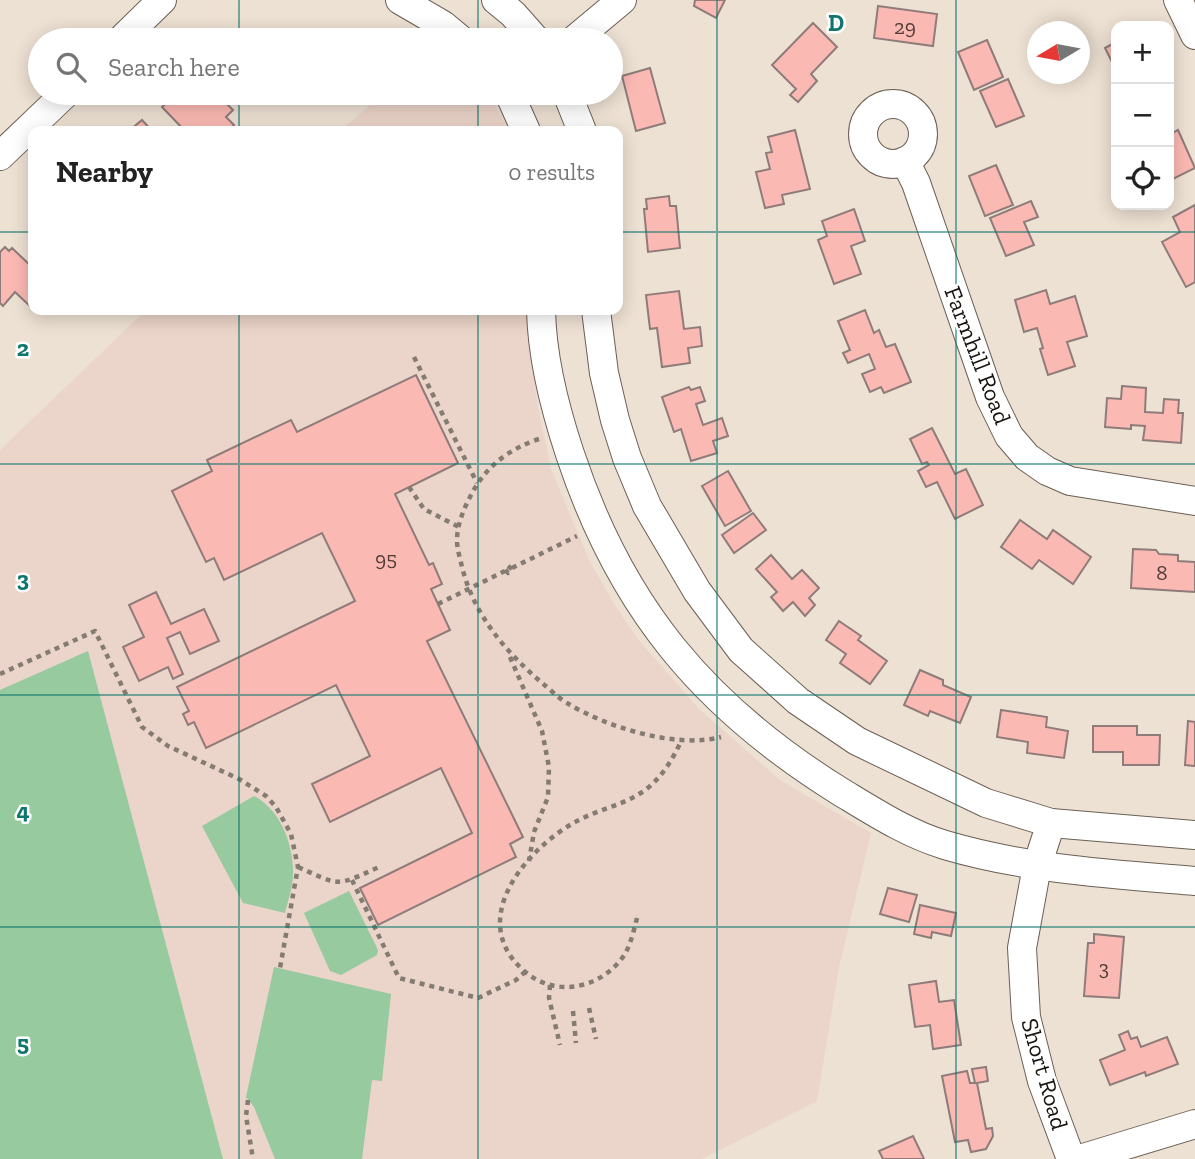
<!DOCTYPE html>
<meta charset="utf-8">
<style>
body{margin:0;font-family:"Zilla Slab",serif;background:#f6f6f6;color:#222}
.controls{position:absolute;right:21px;top:21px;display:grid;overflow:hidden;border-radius:14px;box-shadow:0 4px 18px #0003}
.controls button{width:63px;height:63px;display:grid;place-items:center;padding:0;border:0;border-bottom:2px solid #e0e0e0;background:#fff;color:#222;font:35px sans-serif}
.compass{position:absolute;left:1027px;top:21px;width:63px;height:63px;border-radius:50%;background:#fff;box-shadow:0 4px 18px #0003;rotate:260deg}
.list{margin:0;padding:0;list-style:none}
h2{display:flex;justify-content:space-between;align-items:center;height:91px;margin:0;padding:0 28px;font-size:30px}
h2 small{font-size:23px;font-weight:400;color:#767676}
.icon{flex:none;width:38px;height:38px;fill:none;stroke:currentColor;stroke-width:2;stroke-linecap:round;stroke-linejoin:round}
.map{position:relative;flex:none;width:1195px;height:1159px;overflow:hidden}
.search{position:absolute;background:#fff;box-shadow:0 4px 18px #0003;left:28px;top:28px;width:595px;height:77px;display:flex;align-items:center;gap:18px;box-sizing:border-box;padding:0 24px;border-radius:38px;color:#767676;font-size:26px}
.panel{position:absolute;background:#fff;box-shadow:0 4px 18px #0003;left:28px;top:126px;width:595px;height:189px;border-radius:14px}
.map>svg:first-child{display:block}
.education{fill:#ebd4c9}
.green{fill:#97ca9f}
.building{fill:#fbb9b3;stroke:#8f7c7a;stroke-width:2}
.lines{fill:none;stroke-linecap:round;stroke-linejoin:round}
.minor-casing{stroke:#6b6054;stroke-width:30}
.path{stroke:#847b72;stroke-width:4.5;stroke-dasharray:5 5;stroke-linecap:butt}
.minor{stroke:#fff;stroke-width:28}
.grid{fill:none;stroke:#0f766e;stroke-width:2;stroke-opacity:0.55}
.labels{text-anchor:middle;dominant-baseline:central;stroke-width:5;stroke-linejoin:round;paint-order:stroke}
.number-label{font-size:21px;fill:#513c37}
.street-label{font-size:24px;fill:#18130e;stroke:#fff}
.grid-label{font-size:23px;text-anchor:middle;font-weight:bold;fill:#0f766e;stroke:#fff;stroke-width:5;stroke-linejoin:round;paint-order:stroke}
</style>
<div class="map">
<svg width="1195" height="1159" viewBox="0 0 1195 1159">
<rect width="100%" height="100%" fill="#ede1d3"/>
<g class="education">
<path d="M384,93H489L509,131H340Z"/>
<path d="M146,310H526L538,407L551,469L590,562L614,604L638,639L698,708L781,781L871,833L839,967L817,1101L702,1159H0V450Z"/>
</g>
<g class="green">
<path d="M88,651L223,1159H0V690Z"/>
<path d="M254,796C280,809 294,845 293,874C293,887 288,900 285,913L243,903L202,826Z"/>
<path d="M349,891L378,950L377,955L341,975L330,971L304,913Z"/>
<path d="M274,967L391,994L382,1081L372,1080L362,1159H275L254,1107L246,1097Z"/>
</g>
<g class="building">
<path d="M695,0H725L716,18L694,6Z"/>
<path d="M878,6L937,14L933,46L874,38Z"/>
<path d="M813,23L837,47L811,74L817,81L798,102L790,95L796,89L772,65Z"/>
<path d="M987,40L1003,77L974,90L958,52Z"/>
<path d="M1116,42V70L1105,48Z"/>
<path d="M650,68L665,123L636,131L622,76Z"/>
<path d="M1008,79L1024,116L996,127L980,91Z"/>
<path d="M177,93H228L222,99L233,110L226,117L234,125L228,131H185L162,107Z"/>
<path d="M142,120L152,131H129Z"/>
<path d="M795,130L810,189L782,195L784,204L765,208L756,172L770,169L766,153L772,152L768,137Z"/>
<path d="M1178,130L1195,168L1169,181V135Z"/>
<path d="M996,165L1013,205L985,216L969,176Z"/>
<path d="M669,196L670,206H676L680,248L648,252L644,209H647L646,199Z"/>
<path d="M1031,201L1038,217L1024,222L1034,245L1006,256L990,218Z"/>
<path d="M1195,205V282L1186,287L1162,242L1180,232L1173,217Z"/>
<path d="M854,209L865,241L851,246L861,274L834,284L818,240L827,236L822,221Z"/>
<path d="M5,247L9,251L12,248L33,268L32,308L15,292L3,306L0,303V252Z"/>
<path d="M1046,290L1050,304L1075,296L1087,336L1067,342L1075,366L1048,375L1040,349L1043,348L1037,328L1024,332L1015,300Z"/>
<path d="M679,291L684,329L700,327L702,346L688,348L690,363L662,367L657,328L650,329L646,295Z"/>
<path d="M865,310L874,333L879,330L886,347L895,344L911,382L884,393L881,387L870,392L862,374L875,369L869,354L848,363L843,353L850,350L838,321Z"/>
<path d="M416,375L458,463L395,494L429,565L433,563L442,584L431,589L450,630L427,641L523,837L510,844L516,857L378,925L360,888L472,833L441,768L330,822L312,784L370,756L336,685L206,748L194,722L188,725L183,714L189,711L177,687L355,601L322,533L224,580L214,558L206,562L172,491L212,471L207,460L291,420L297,432Z"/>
<path d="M1122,386L1146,388L1145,412L1163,413L1164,399L1179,400L1178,413H1183L1181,443L1143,440L1145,426L1131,425V429L1105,427L1107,398L1121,399Z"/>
<path d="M689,387L691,390L700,387L705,401L696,404L703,425L722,418L728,436L713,441L717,453L691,461L681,429L674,432L662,397Z"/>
<path d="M932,428L955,474L966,469L983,505L955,519L937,482L926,487L918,471L929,465L927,462L922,464L910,439Z"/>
<path d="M728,471L751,511L725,526L702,486Z"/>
<path d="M753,513L766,530L734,553L722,535Z"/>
<path d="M1020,520L1047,539L1053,530L1091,557L1073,584L1039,560L1032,569L1001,547Z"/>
<path d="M1133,549L1156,550L1159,554L1178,555V561L1195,562V592L1131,588Z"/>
<path d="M771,555L792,579L802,570L819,588L809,598L815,605L805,616L793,602L783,611L771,597L777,592L756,569Z"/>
<path d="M156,592L171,624L204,609L219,641L190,654L180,632L167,638L183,674L173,679L168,667L139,681L123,647L144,637L129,605Z"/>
<path d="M839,621L861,636L858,640L887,661L870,684L840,663L846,654L826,640Z"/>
<path d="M920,670L943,680V685L971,697L960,723L930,711L928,716L904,705Z"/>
<path d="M1001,710L1047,717L1046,727L1068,731L1064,758L1027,753L1028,742L997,737Z"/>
<path d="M1188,721L1195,722V766L1185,765Z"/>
<path d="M1093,726H1137V735H1160L1159,765H1123V752H1093Z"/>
<path d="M888,888L917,895L909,922L880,914Z"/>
<path d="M920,905L956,913L951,936L932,932L931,938L914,934Z"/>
<path d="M1094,934L1124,937L1119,998L1084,996L1088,943H1094Z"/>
<path d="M936,981L939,1002L954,1000L961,1045L933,1049L930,1025L915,1027L909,985Z"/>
<path d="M1128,1031L1131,1039L1137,1037L1141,1047L1167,1037L1178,1064L1146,1076L1145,1072L1110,1085L1100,1060L1125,1050L1119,1035Z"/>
<path d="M986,1067L988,1081L977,1083L986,1129L992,1128L993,1136L986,1149L971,1152L968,1140L955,1142L942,1076L967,1071L970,1083H975L972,1069Z"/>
<path d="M913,1136L924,1159H883L879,1151Z"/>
</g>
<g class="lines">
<g class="minor-casing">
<g id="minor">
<path d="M400,0L443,25L461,40"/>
<path d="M496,0L513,14L536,40"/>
<path d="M1178,0L1195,35"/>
<path d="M121,40L162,0"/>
<path d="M574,40L622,0"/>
<path d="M509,93L526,131"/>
<path d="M567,93L582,131"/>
<circle cx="893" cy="134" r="30"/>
<path d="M0,156L66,93"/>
<path d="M905,161L916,183L990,397L1009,436L1027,457L1047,471L1070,481L1195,501"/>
<path d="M541,310C542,358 555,409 570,454C621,608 704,707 841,792C874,812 908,834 945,845C1026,869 1111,874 1195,881"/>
<path d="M596,310L604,373L615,420L627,458L647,506L697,591L741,650L798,701L857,741L986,803L1051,823L1195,835"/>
<path d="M1051,823L1037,866L1022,948L1026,1017L1042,1081L1071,1159"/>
<path d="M1080,1159L1195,1124"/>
</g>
</g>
<g class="path">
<path d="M414,357L477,483"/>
<path d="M539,439C509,449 486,466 471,495C464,508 457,525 457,540C457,549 460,558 462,567C474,615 505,651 542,683C550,689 558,698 567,703C606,727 676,749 721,737"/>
<path d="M409,487L424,509L459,527"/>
<path d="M508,566L512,569L508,573L505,569Z"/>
<path d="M512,568L577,536"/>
<path d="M438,604L505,571"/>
<path d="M510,657L542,731L549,767L548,797L534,832L529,861"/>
<path d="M0,674L95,631L142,727L168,746L239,779L266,796L276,807L291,834L298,867L280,968"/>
<path d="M298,867C341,886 335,887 379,867"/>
<path d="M352,880L399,978L478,998L516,980L525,972"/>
<path d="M637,918C634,930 631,943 625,954C602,989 555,999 523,970C466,919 527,848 577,821C601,808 627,805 649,787C664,774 674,757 682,739"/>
<path d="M550,985L549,998L560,1045"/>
<path d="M589,1008L596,1039"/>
<path d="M573,1011L576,1043"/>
<path d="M248,1100L246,1116L253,1159"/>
</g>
<use href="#minor" class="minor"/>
</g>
<path class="grid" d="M239,0V40M478,0V40M717,0V1159M956,0V1159M239,93V131M478,93V131M0,232H33M618,232H1195M239,310V1159M478,310V1159M0,464H1195M0,695H1195M0,927H1195"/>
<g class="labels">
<g class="number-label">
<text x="905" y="26">29</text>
<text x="386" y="558">95</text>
<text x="1162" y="572">8</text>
<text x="1104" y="967">3</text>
</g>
<g class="street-label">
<text transform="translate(978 355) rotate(69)">Farmhill Road</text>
<text transform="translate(1045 1074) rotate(74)">Short Road</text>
</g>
</g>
<g class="grid-label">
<text x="836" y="31">D</text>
<text x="23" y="356">2</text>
<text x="23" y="587">3</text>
<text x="23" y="819">4</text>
<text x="23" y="1051">5</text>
</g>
</svg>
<div class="controls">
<button>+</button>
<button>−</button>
<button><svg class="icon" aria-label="locate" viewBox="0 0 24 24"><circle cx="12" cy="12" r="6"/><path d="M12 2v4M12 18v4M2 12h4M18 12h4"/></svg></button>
</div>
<svg class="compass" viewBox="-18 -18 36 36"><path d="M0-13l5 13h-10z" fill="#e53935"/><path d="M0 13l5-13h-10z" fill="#767676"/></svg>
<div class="search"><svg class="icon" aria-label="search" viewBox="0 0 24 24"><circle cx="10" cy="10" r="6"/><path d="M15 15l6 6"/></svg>Search here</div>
<section class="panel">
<h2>Nearby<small>0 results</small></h2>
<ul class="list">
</ul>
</section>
</div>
